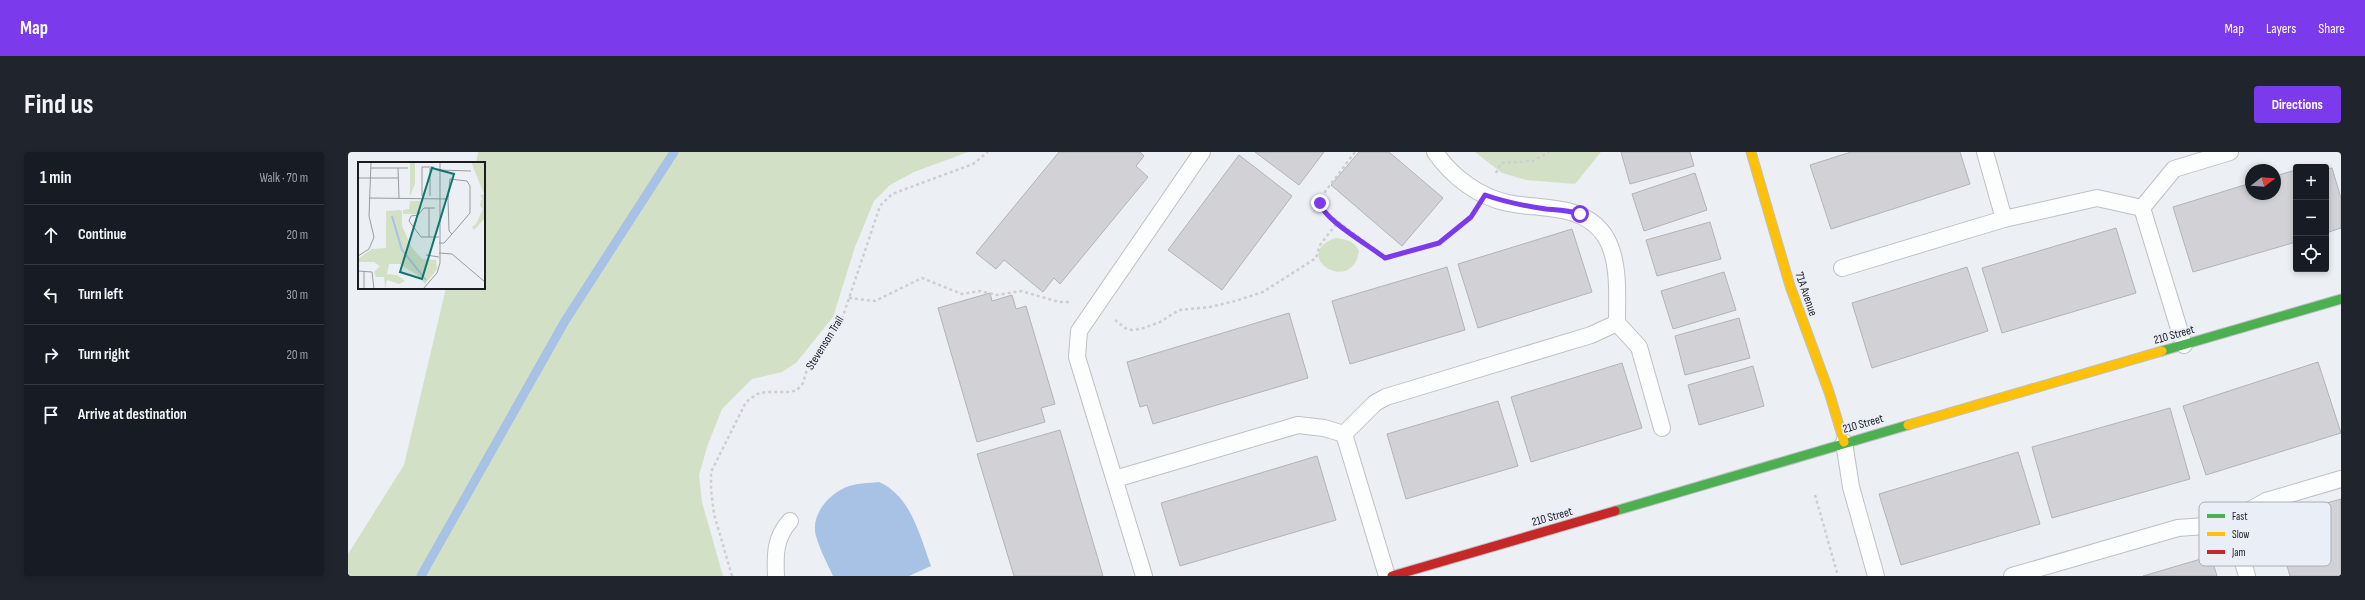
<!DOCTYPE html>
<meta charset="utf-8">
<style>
body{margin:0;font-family:"Sofia Sans Condensed",sans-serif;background:#20242c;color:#f1f3f6}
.controls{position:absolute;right:12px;top:12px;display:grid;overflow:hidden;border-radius:4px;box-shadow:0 2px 6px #0003}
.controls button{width:36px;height:36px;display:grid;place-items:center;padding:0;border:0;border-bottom:1px solid #363941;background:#171b24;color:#f1f3f6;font:20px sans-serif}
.compass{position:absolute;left:1897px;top:12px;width:36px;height:36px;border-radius:50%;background:#171b24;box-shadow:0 2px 6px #0003;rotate:73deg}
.stop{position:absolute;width:12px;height:12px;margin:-9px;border:3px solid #7c3aed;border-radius:50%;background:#fff}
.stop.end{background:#7c3aed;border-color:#fff;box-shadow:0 1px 4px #0008}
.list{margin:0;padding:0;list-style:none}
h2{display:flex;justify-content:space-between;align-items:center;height:52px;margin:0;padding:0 16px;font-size:17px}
h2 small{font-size:13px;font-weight:400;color:#9ea1a6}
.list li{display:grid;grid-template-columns:26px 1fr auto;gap:12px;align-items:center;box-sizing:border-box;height:60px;padding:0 16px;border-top:1px solid #363941}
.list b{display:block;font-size:15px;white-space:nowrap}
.list em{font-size:13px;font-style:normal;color:#9ea1a6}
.icon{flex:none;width:22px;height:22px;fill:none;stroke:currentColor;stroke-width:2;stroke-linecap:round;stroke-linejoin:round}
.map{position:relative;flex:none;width:1993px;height:424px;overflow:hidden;border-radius:4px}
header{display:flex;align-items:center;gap:24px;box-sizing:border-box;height:56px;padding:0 20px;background:#7c3aed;color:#fff}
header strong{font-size:19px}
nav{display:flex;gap:22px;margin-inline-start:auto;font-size:14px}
.intro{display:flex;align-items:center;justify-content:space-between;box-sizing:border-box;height:96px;padding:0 24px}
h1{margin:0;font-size:28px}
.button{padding:10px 18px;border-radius:4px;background:#7c3aed;color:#fff;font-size:14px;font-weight:700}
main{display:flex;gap:24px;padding:0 24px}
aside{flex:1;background:#171b24;border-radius:4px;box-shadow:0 2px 6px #0003}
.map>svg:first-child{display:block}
.green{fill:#d2e1c6}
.water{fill:#a7c2e5}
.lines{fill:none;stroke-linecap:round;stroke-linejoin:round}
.stream{stroke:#a7c2e5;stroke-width:9}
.building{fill:#d2d1d5;stroke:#b3b3b6}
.lane-casing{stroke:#bec0c4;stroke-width:18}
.fast-casing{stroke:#bec0c4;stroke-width:11}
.slow-casing{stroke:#bec0c4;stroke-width:11}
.jam-casing{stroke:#bec0c4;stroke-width:11}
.path{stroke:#cdced0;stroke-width:2.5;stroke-dasharray:3 3;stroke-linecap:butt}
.lane{stroke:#fcfdfd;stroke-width:16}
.fast{stroke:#4caf50;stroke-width:9}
.slow{stroke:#ffc107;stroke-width:9}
.jam{stroke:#c62828;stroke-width:9}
.route{stroke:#7c3aed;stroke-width:5}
.labels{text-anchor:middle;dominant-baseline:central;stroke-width:4;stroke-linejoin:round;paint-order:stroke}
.street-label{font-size:12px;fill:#1a1c1f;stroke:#e9eef7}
.inset-river{fill:none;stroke:#a7c2e5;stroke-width:2}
.inset-road{fill:none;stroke:#989b9f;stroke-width:1}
.view{fill:#0f766e;fill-opacity:0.15;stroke:#0f766e;stroke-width:2}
.inset-edge{fill:none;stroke:#1a1c1f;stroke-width:2}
.key{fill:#e9eef7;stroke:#abafb6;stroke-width:1}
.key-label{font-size:11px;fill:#1a1c1f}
</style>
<header>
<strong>Map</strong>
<nav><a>Map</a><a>Layers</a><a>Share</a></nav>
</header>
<div class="intro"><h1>Find us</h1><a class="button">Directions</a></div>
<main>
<aside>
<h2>1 min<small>Walk · 70 m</small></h2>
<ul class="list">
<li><svg class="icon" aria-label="ahead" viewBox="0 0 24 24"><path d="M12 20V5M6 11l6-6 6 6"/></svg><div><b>Continue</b></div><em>20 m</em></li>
<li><svg class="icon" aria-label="left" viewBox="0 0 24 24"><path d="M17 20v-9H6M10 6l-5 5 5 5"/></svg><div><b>Turn left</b></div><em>30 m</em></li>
<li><svg class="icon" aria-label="right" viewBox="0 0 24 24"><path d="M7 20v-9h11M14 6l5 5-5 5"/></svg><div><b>Turn right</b></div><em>20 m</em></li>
<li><svg class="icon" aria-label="arrive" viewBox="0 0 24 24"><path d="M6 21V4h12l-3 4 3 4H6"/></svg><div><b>Arrive at destination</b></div></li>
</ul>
</aside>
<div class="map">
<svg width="1993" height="424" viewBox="0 0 1993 424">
<rect width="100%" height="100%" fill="#eceff4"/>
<g class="green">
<path d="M130,0H620L566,20L542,33L526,49L507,95L485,165L448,211L434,220L404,227L374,257L360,292L351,323L354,350L375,424H0V402L56,313L98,136H136V11H128Z"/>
<path d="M1127,0H1253L1227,32L1178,28L1154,21Z"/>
<path d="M987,86C998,87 1006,89 1011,99C1004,145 941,103 987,86Z"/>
</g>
<path class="water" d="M531,330C563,344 572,384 583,414L561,424H485C479,411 472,398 468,384C462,363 481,341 501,334C511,331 521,331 531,330Z"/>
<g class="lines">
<path class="stream" d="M73,424L217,169L326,0"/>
</g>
<g class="building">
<path d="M711,0H792L796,4L788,14L800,25L712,132L706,126L695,140L656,108L648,117L628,101Z"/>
<path d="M907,0H976L951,33Z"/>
<path d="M1011,0H1041L1095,46L1054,94L983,33Z"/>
<path d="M1273,0H1342L1346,14L1282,32Z"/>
<path d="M1503,0H1612L1622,32L1483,77L1462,13Z"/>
<path d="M891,3L944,44L874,138L820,98Z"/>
<path d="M1984,16L1993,46V76L1978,81V17Z"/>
<path d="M1948,18V90L1845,120L1825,55L1903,31V42H1927V24Z"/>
<path d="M1347,21L1359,58L1296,79L1284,42Z"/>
<path d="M1362,70L1373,107L1309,124L1298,88Z"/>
<path d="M1768,76L1788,141L1654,181L1634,116Z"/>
<path d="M1224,77L1244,140L1130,176L1110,112Z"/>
<path d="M1099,115L1117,178L1002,212L984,149Z"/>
<path d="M1619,115L1640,179L1524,216L1504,151Z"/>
<path d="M1376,120L1388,158L1325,177L1313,139Z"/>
<path d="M642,141L644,149L664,143L668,157L678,154L707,252L693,256L697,270L629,290L590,156Z"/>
<path d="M941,161L960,226L805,272L799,253L792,255L779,210Z"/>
<path d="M1391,166L1402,206L1337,223L1327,184Z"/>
<path d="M1970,210L1993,281L1858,323L1835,254Z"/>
<path d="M1274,211L1294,276L1183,310L1163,245Z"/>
<path d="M1405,214L1416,254L1351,273L1340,233Z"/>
<path d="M1150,249L1170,314L1058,347L1039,282Z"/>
<path d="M1822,256L1842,327L1704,366L1684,295Z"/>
<path d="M712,278L755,424H666L629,302Z"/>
<path d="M1670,300L1692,372L1553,413L1531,342Z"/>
<path d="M969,304L988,368L832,414L813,351Z"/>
<path d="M1993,347V424H1942L1925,366Z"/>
<path d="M1863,404L1869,424H1795Z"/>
</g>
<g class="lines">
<g class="lane-casing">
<g id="lane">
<path d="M1087,0C1104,25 1131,45 1160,51C1194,58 1235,51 1257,84C1272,108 1269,143 1269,171L1291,195L1314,276"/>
<path d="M1637,0L1656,67"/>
<path d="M1794,56L1836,193"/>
<path d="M1494,116L1656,67L1749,46L1794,56L1826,17L1882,0"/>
<path d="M996,282L1039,424"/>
<path d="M1496,290L1503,335L1528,424"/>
<path d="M767,327L950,273L976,276L996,282L1027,251L1038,245L1243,183L1269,171"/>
<path d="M1884,372L1900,359L1918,349L1993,327"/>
<path d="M428,424C427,403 427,385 442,369"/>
<path d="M796,424L729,205L731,179L854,0"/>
<path d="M1664,424L1830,376L1884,372L1899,424"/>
</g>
</g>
<g class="fast-casing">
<g id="fast">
<path d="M1814,199L1993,147"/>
<path d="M1267,359L1560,273"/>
</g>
</g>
<g class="slow-casing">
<g id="slow">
<path d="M1403,0L1442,134L1481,240L1496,290"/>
<path d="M1560,273L1814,199"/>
</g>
</g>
<g class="jam-casing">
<path id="jam" d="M1044,424L1267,359"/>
</g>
<g class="path">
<path d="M1007,0L973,45V57L1037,105L1091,91L1124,64"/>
<path d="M1148,21L1153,11L1185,9L1201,0"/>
<path d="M501,146L527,149L574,126L614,142L631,139L649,143L673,139L711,150H722"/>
<path d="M767,168L777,176L784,178L793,177L812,170L831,158L862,155L887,149L915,140L968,106L972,93L989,71"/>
<path d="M1467,343L1490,424"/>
<path d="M384,424L366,362L363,338V320L398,250L409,242L418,240H442L449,238L455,231L460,214L494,167L532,54L544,42L625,12L640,0"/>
</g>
<use href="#lane" class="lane"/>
<use href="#fast" class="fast"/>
<use href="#slow" class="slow"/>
<use href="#jam" class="jam"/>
</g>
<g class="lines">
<path class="route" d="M972,51C976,68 1022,94 1037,106L1091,91L1123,65L1137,43C1157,50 1177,54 1198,57C1210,58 1220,58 1232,62"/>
</g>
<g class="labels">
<g class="street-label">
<text transform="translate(1458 142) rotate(71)">71A Avenue</text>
<text transform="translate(1826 183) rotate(-16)">210 Street</text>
<text transform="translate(477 191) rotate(-58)">Stevenson Trail</text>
<text transform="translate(1515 272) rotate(-16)">210 Street</text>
<text transform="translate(1204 365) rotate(-16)">210 Street</text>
</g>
</g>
<g transform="translate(10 10)">
<rect width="127" height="127" fill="#eceff4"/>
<path d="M52,0H57V22L52,34ZM113,0H127V56L116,68L114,65L118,62L125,47L122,44L123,38H125L122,33L126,32ZM52,39H62L63,46L60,52H45V48L51,47ZM42,48L44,49V64L53,84L64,97L78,98L79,107L67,122L59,113L42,102H31L29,112L39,113L47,119L41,122L29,118L27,127L26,115H18L16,110L22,104L16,100H1V96L14,87L28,86V49Z" fill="#d2e1c6"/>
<path class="inset-river" d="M34,54L44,88L68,118"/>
<path class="inset-road" d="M13,6H50M40,6L41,36M82,8L113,9M0,16H40M64,34V5H76M72,34V6M11,36L90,37L91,69L94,72L86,81H81M90,37L92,17L109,19L112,24V51L94,72M71,46V75M77,46H66L60,53L53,54L51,59L63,75H81M81,91L94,92L127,120M68,93L81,95M0,94L11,87L16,75L11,54L13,0M0,109L14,110L16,127M6,127V109M65,127L79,111L82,101V0"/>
<path class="view" d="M74,6L96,12L64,117L42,110Z"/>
<rect width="127" height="127" class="inset-edge"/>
</g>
<rect x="1851" y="350" width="132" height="64" rx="6" class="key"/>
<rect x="1859" y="362" width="18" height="4" fill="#4caf50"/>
<rect x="1859" y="380" width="18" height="4" fill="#ffc107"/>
<rect x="1859" y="398" width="18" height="4" fill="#c62828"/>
<g class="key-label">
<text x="1884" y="368">Fast</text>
<text x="1884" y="386">Slow</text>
<text x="1884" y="404">Jam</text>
</g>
</svg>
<div class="controls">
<button>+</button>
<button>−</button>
<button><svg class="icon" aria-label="locate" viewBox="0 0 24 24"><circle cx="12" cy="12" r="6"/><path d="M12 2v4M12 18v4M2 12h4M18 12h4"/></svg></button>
</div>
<svg class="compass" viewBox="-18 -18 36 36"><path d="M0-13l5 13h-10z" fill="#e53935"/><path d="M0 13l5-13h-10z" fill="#9ea1a6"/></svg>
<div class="stop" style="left:1232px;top:62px"></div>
<div class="stop end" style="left:972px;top:51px"></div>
</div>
</main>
